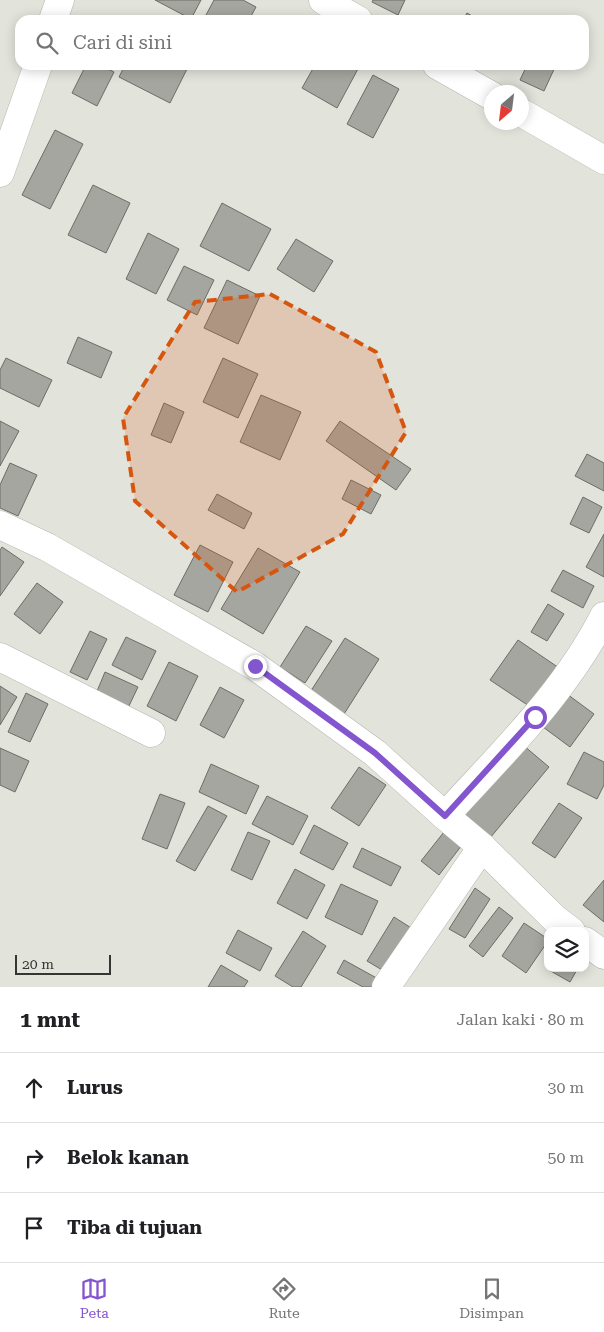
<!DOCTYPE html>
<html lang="id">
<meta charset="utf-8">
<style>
body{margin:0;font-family:"Roboto Serif",serif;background:#f6f6f6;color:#202124}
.controls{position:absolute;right:15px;bottom:15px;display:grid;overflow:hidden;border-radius:10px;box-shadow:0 2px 12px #0003}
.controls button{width:45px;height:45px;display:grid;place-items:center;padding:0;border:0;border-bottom:1px solid #e0e0e0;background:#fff;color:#202124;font:25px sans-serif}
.compass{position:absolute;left:484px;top:85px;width:45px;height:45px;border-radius:50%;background:#fff;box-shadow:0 2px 12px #0003;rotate:208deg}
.scale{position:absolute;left:15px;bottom:12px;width:96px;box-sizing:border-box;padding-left:5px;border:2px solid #353633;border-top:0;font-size:14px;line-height:18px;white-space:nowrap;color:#353633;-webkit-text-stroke:4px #e2e4dc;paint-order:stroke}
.stop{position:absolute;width:15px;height:15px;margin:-11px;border:4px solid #8355ce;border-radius:50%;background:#fff}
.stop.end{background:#8355ce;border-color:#fff;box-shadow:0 1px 5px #0008}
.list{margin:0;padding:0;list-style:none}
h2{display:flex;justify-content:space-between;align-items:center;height:65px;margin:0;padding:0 20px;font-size:21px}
h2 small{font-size:16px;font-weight:400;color:#757577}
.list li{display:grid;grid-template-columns:32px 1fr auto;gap:15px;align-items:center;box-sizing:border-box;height:70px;padding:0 20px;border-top:1px solid #e0e0e0}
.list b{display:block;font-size:19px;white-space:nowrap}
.list em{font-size:16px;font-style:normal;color:#757577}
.icon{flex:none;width:28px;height:28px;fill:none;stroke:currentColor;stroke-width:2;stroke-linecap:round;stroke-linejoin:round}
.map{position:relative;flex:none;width:604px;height:987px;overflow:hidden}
.search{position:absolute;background:#fff;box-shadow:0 2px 12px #0003;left:15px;right:15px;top:15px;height:55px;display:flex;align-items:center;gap:12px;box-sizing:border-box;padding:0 18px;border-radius:15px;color:#757577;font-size:19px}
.sheet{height:275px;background:#fff}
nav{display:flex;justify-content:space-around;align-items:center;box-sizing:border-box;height:70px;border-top:1px solid #e0e0e0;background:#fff;font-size:14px;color:#757577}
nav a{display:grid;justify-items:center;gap:2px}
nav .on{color:#8355ce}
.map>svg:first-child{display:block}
.building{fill:#a4a69f;stroke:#6c6d66}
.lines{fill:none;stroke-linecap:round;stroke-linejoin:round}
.street-casing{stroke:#b4b6ae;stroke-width:29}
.street{stroke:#fff;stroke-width:28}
.route{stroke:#8355ce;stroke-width:6}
.marked{fill:#d65610;fill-opacity:0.2;stroke:#d65610;stroke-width:4;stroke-dasharray:10 6;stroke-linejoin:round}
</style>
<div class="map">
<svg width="604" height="987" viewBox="0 0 604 987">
<rect width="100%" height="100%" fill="#e2e4dc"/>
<g class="building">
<path d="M155,0H201L191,19Z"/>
<path d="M214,0H243L256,7L249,20H215L206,15Z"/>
<path d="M373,0H405L398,15L372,2Z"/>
<path d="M467,13L479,20H463Z"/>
<path d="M86,65H100L114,72L97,106L72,93Z"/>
<path d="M125,65H189L170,103L119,77Z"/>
<path d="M315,65H355L359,67L337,108L302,88Z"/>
<path d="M527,65H556L544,91L520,80Z"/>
<path d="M373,75L399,89L373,138L347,124Z"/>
<path d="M55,130L83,144L50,209L22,195Z"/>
<path d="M93,185L130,203L106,253L68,235Z"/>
<path d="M222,203L271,229L249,271L200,246Z"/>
<path d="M148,233L179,249L156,294L126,279Z"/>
<path d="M296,239L333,261L314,292L277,269Z"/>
<path d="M184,266L214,280L197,315L167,300Z"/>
<path d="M227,280L260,296L238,344L204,328Z"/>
<path d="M78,337L112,352L101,378L67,363Z"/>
<path d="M6,358L52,380L39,407L0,388V370Z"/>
<path d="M223,358L258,374L238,418L203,402Z"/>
<path d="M261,395L301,412L280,460L240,442Z"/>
<path d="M164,403L184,412L171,443L151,435Z"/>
<path d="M0,421L19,431L0,466Z"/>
<path d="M340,421L411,469L396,490L326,441Z"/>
<path d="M587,454L604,463V491L575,476Z"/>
<path d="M10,463L37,475L18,516L0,508V485Z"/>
<path d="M351,480L381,495L371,514L342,499Z"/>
<path d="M217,494L252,513L244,529L208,510Z"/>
<path d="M583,497L602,507L589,533L570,524Z"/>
<path d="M604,534V577L586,567Z"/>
<path d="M200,545L233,562L208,612L174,595Z"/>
<path d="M2,547L24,562L0,596V550Z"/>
<path d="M258,548L300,572L263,634L221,609Z"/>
<path d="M563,570L594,586L583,608L551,591Z"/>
<path d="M37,583L63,602L40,634L14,614Z"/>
<path d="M548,604L564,614L547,641L531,632Z"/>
<path d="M306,626L332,641L305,683L280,667Z"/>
<path d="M90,631L107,639L87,680L70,672Z"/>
<path d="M126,637L156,651L142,680L112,665Z"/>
<path d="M345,638L379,659L339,722L305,700Z"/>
<path d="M518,640L565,672L538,712L490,680Z"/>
<path d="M169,662L198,676L176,721L147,706Z"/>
<path d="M105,672L138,687L127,710L95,696Z"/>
<path d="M0,686L17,697L0,725Z"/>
<path d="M220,687L244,700L224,738L200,725Z"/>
<path d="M26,693L48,704L30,742L8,732Z"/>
<path d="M567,694L594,714L570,747L543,727Z"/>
<path d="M517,740L549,767L490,838L458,812Z"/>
<path d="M0,748L29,761L15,792L0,785Z"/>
<path d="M584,752L604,762V785L597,799L567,784Z"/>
<path d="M211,764L259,786L246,814L199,792Z"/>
<path d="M359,767L386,785L359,826L331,808Z"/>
<path d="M160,794L185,803L167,849L142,839Z"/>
<path d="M267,796L308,816L293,845L252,824Z"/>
<path d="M559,803L582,818L555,858L532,843Z"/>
<path d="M208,806L227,816L195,871L176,861Z"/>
<path d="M314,825L348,843L333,870L300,853Z"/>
<path d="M248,832L270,841L252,880L231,870Z"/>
<path d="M444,832L462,845L439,875L421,861Z"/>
<path d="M362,848L401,867L391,886L353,867Z"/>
<path d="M295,869L325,885L307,919L277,903Z"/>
<path d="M604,880V922L583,905Z"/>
<path d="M341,884L378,901L362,935L325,917Z"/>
<path d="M475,888L490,899L465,938L449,929Z"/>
<path d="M499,907L513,918L483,957L469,946Z"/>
<path d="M394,917L416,931L389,974L367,961Z"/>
<path d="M524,923L548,939V941L526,973L502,956Z"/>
<path d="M238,930L272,948L260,971L226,953Z"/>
<path d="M303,931L326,946L301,987H293L275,976Z"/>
<path d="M344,960L382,981L379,987H363L337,973Z"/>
<path d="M221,965L248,981L244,987H208Z"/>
<path d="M550,968H578L570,982L549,970Z"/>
</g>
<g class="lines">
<g class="street-casing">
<g id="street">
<path d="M323,0L358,20"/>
<path d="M53,20L60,0"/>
<path d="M437,65L492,96"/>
<path d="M522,113L604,160"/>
<path d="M0,173L38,65"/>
<path d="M0,525L47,547L255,666L375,753L445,816L482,847L555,919L571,931"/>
<path d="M0,657L151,733"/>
<path d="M445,816C502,753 565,693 604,616"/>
<path d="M585,941L604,955"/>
<path d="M386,987L482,847"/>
</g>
</g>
<use href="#street" class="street"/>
</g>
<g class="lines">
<path class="route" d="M255,666L375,753L445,816L535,717"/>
</g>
<path class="marked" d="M270,294L376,352L406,432L343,534L237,592L135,501L123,418L195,302Z"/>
</svg>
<div class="controls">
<button><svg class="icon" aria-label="layers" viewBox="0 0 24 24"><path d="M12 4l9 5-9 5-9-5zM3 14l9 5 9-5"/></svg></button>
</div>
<svg class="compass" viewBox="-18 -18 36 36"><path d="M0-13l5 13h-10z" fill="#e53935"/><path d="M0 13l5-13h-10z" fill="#757577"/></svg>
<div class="scale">20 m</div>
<div class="stop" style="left:535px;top:717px"></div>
<div class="stop end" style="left:255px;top:666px"></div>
<div class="search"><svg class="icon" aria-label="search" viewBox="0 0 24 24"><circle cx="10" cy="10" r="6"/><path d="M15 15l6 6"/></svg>Cari di sini</div>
</div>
<section class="sheet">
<h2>1 mnt<small>Jalan kaki · 80 m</small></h2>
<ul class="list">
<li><svg class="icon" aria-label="ahead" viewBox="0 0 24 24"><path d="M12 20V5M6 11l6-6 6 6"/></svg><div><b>Lurus</b></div><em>30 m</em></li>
<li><svg class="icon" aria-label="right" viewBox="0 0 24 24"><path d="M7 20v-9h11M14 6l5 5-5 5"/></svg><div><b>Belok kanan</b></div><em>50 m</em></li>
<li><svg class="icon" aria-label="arrive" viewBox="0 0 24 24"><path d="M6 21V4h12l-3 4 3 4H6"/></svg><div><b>Tiba di tujuan</b></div></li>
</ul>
</section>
<nav>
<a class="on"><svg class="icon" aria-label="map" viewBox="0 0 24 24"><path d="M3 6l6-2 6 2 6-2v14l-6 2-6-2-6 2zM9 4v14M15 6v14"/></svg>Peta</a>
<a><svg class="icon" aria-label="directions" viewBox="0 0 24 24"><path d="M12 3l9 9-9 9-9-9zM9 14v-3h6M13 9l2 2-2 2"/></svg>Rute</a>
<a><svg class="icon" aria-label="saved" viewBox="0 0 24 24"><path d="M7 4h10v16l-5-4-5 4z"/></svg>Disimpan</a>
</nav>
